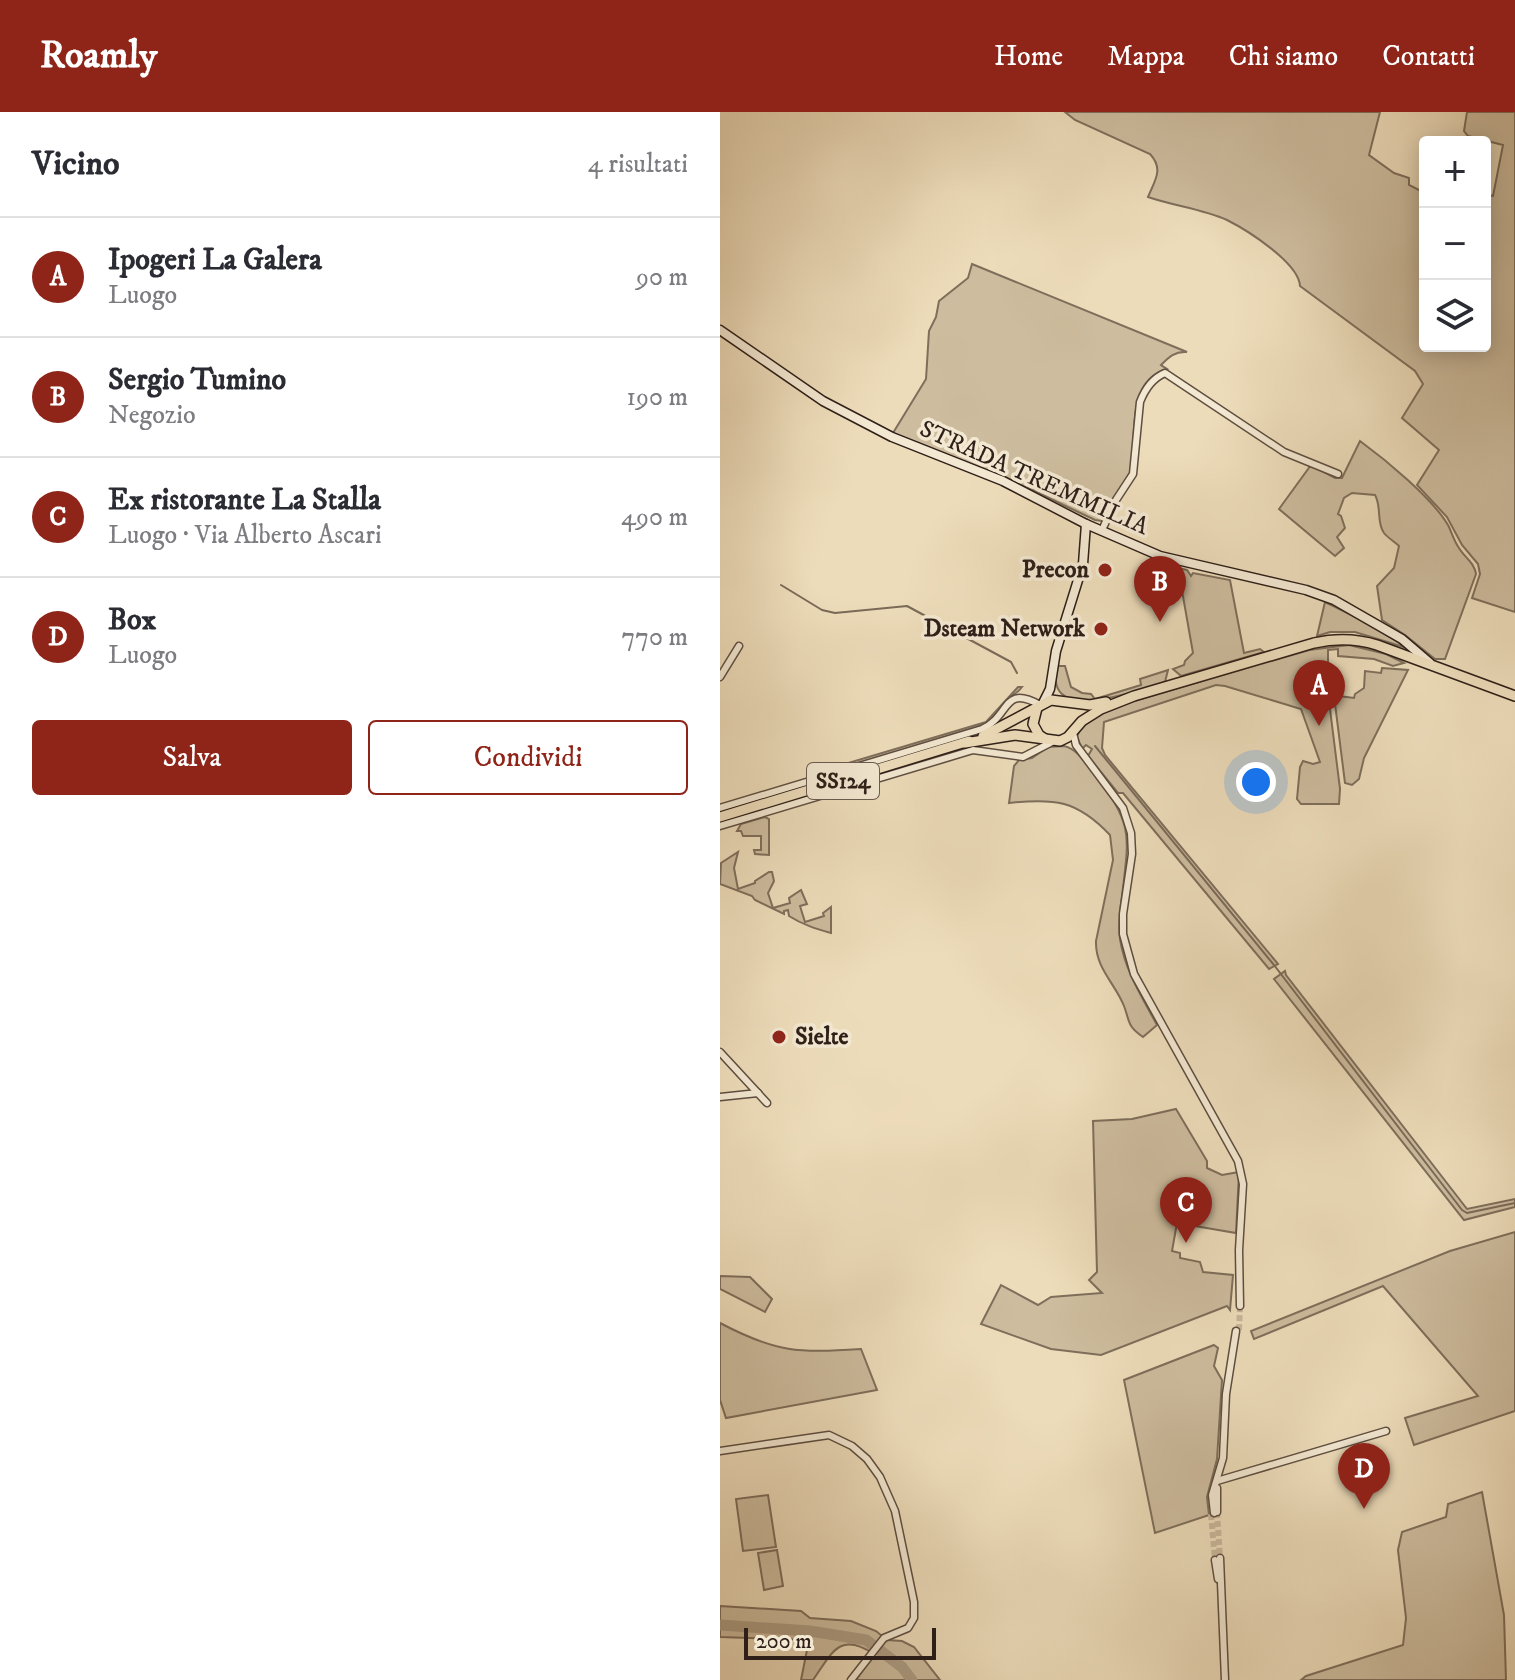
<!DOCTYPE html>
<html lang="it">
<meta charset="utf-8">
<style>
body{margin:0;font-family:"IM FELL DW Pica",serif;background:#f2f2f3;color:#2b2b33}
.controls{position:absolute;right:24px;top:24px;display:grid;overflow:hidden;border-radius:8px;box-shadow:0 4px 20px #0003}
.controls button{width:72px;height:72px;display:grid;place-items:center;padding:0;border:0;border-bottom:2px solid #e1e1e2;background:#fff;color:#2b2b33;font:40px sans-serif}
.scale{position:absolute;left:24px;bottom:20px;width:192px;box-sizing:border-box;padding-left:8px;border:4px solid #2e1f18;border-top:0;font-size:22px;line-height:28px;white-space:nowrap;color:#2e1f18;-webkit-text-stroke:6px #f3e8d2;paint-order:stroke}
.you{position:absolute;left:536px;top:670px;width:28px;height:28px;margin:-20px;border:6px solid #fff;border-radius:50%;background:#1a73e8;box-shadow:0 0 0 12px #1a73e833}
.badge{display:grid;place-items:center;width:52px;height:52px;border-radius:50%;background:#8f2418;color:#fff;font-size:26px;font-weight:700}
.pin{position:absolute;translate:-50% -66px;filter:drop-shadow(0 2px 4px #0008)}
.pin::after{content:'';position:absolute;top:42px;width:28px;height:24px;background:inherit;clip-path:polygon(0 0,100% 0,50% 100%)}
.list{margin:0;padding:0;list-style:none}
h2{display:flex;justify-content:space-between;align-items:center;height:104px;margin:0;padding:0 32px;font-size:34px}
h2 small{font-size:26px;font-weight:400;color:#7c7c81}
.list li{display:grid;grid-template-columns:52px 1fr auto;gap:24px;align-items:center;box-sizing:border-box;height:120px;padding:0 32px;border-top:2px solid #e1e1e2}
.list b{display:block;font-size:30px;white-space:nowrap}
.list p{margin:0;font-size:26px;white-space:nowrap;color:#7c7c81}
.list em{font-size:26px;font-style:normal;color:#7c7c81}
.actions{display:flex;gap:16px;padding:24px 32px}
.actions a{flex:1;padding:18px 0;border:2px solid #8f2418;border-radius:8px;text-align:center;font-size:28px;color:#8f2418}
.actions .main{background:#8f2418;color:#fff}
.icon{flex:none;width:44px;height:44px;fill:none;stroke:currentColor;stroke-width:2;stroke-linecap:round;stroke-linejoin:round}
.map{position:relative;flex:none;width:795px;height:1568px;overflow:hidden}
header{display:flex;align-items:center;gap:48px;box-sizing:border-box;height:112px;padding:0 40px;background:#8f2418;color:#fff}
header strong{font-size:38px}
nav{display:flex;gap:44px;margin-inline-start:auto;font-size:28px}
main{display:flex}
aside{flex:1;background:#fff}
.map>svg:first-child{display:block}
.green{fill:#cdbc9e;stroke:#7e6e5b;stroke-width:2}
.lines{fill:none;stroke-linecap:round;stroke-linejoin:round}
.stream{stroke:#7a6a58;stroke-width:2}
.river{stroke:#ac9c83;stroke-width:11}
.street-tunnel{stroke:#c7b69a;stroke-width:6;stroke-dasharray:6 3;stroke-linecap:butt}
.street-casing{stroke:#5e4e40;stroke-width:9}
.secondary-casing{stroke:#2e1f18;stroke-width:11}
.primary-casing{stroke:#2e1f18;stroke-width:12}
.street{stroke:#f3e8d2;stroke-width:6}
.secondary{stroke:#f3e8d2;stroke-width:8}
.primary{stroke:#eddcba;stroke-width:9}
.poi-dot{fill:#8f2418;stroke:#f3e8d2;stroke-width:3}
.labels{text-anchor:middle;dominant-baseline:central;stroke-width:7;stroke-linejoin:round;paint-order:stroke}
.shield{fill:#f3e8d2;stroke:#695b50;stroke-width:2}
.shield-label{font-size:22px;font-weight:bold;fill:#2e1f18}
.street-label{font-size:24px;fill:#2e1f18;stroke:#f3e8d2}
.poi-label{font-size:24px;font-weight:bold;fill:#2e1f18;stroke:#f3e8d2;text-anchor:end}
</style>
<header>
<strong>Roamly</strong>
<nav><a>Home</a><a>Mappa</a><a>Chi siamo</a><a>Contatti</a></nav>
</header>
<main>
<aside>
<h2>Vicino<small>4 risultati</small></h2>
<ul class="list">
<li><span class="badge">A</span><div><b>Ipogeri La Galera</b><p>Luogo</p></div><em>90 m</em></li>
<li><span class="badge">B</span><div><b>Sergio Tumino</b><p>Negozio</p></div><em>190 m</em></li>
<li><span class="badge">C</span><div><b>Ex ristorante La Stalla</b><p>Luogo · Via Alberto Ascari</p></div><em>490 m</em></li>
<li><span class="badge">D</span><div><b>Box</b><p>Luogo</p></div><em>770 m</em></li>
</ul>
<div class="actions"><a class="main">Salva</a><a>Condividi</a></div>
</aside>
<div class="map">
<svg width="795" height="1568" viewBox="0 0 795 1568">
<rect width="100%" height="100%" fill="#eddcba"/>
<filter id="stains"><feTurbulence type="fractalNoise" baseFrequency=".0025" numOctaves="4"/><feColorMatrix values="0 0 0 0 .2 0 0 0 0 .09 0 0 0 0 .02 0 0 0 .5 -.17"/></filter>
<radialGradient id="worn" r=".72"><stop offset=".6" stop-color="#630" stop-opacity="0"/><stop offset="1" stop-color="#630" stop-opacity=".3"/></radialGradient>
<g class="green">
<path d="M345,0H660L649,43L674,61L689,66V73L703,80L702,82L705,81V234H765V82L773,84L783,33L748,24L744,19L747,0H795V500L752,486L760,462L758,452L742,433L727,405L697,373L719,338L682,306L703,272L695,259L580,174C579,151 527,118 507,108C483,97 454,94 428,85C435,68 444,57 430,42L355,8Z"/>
<path d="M252,152L467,240C455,239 449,245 441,253L447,257C406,269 416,322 412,355C411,367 390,399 382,409L375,408L308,376L173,321L206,267L209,219L216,205L219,189L248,166Z"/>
<path d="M640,329C666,348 712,386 728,413C732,421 734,429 739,436C745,446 754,450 756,462L725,547H715L685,523L662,508L657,474L674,456L679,434C675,430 668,426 664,421C656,410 662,395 655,383L632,381L624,386L618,402L621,404L625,416L617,425L624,436L615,444L559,397L591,353L615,366H622Z"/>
<path d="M458,456L467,458L471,464L473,461L510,468L524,541L540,537L544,540L461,564L453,557L464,553L465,549L473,541Z"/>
<path d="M605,490L646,510L687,536L635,520H610L597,524Z"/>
<path d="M629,533L666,542L684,551L673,554L654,547L618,544V537L608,538V581L620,677L619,692H581L577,687L580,655L583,649L593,652L600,650L581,597L505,574L496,573L384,610L382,636L385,643L558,852L549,857L403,681H398L368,644L372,637L366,633L362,637L357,624L364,610L383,598L589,538Z"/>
<path d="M337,554H345L351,575L362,581L371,582L375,587L421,573L420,567L448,558L445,570C417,578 323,616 337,554Z"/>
<path d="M662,556L688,558L644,646L639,667L632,673L625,671L613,576L618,577L619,584L634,586L635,582L644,576L645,559L661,561Z"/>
<path d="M298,575H302C297,582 291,583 286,589C275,600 276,606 261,614L91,666L88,663L266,610Z"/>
<path d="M344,634C358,637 366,652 375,663C414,713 409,724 402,784C400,798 398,813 400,827C405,859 422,885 437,913L423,925C407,914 410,910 404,894C395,871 375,856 376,829L393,748L390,723C357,688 334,686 289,691L294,654L299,648L312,646L328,635Z"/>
<path d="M45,705L49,707V743L35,742L34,738H41V724H23L21,719H17L21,712Z"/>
<path d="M18,740L14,756L18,777L35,771V769L49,760H52L54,769L48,781L53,796L70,791L69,786L81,778L87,792L80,794L85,810L104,804L103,801L111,795V821C97,817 83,813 69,804L68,798L64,799V802L35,788L32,784L0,772L1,751Z"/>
<path d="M565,859L566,863L747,1097L795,1087V1095L744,1108L554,867Z"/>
<path d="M456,997L487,1049V1056L502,1063L519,1060L516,1121L457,1111L452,1139L460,1141V1146L480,1150L483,1160L513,1163L510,1198L507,1194L381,1243L331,1237L261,1212L281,1173L318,1193L331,1185L382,1181L369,1168L377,1160L373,1009L412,1007Z"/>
<path d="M795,1120V1299L694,1333L685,1306L758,1284L663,1174L534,1227L531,1219L730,1139Z"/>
<path d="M0,1164L30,1165L52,1187L45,1200L0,1177Z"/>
<path d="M0,1211C57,1241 78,1241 141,1237L157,1278L6,1306L0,1288Z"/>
<path d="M494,1233L498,1236L494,1254L502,1268L497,1347L487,1385L489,1403L435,1421L404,1268Z"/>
<path d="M762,1380L784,1503L786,1568H581L586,1564L683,1533L686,1506L678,1438L682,1420L726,1405L728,1392Z"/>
<path d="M48,1383L56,1435L23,1439L16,1387Z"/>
<path d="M57,1438L63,1474L44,1478L38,1441Z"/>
<path d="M0,1494L81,1499L90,1506L131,1509L156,1519L167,1528L182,1529L194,1535L220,1568H136L154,1542C119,1519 112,1541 93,1568H81L89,1528L0,1525Z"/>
</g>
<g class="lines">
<g class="stream">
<path d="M61,473L102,498L115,501L187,494L291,550L297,561"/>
<path d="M375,634L554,853L742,1098L747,1101L795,1091"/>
</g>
<path class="river" d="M0,1513L90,1519L146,1528L182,1555L192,1568"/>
<g class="street-tunnel">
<path d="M519,1218L520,1194"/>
<path d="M497,1400L500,1446"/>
<path d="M491,1402L495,1448"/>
</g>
<g class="street-casing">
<g id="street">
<path d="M382,418L396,388L413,362L420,290C425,277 433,266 445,261L564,340L618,362"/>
<path d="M0,565L19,534"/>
<path d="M353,621L356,633L403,696L411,721L412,742L403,802V822L414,862L518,1049L523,1072L519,1138L520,1194"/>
<path d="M0,696L262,617C291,604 282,572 320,593"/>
<path d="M0,714L253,638L303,645L332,630"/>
<path d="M0,940L47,991"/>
<path d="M0,985L38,981"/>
<path d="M0,1339L109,1323L132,1334L147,1347L160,1365L175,1399L194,1490V1506L188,1516L164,1526L131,1568"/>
<path d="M497,1369L666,1319"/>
<path d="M497,1376V1400"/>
<path d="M494,1401L492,1383L503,1346L506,1282L516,1219"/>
<path d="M500,1446L505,1568"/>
<path d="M495,1448L498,1467"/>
</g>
</g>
<g class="secondary-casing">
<g id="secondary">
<path d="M0,218L103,289L172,325L283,369L366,412L440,444L586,478L614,488L682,527L710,551"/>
<path d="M323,591L330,577L336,539L363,452L366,412"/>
</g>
</g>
<g class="primary-casing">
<g id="primary">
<path d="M317,596L313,612L319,623L325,627"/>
<path d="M263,624L331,588L370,593L386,590"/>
<path d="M245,631L295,623L340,629L348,625L362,609L381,597L414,584L594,531C616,526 635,526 657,533L795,584"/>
<path d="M0,705L249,629"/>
</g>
</g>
<use href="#street" class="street"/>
<use href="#secondary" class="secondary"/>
<use href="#primary" class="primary"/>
</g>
<g class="poi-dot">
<circle cx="385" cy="458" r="8"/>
<circle cx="381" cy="517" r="8"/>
<circle cx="59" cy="925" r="8"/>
</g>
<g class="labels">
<rect class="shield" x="87" y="651" width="72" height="36" rx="6"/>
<g class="shield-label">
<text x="123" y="669">SS124</text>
</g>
<g class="street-label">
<text transform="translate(314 366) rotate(24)">STRADA TREMMILIA</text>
</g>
<g class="poi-label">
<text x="369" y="458">Precon</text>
<text x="365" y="517">Dsteam Network</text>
<text x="75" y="925" text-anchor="start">Sielte</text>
</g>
</g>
<rect width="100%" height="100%" filter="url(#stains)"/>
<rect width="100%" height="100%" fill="url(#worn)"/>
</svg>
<div class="controls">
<button>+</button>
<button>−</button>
<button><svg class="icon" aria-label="layers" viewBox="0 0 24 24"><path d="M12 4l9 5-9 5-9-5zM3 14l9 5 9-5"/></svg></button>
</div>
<div class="scale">200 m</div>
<div class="you"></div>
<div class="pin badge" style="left:599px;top:614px">A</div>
<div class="pin badge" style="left:440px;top:510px">B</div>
<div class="pin badge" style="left:466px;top:1131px">C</div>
<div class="pin badge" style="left:644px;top:1397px">D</div>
</div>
</main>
